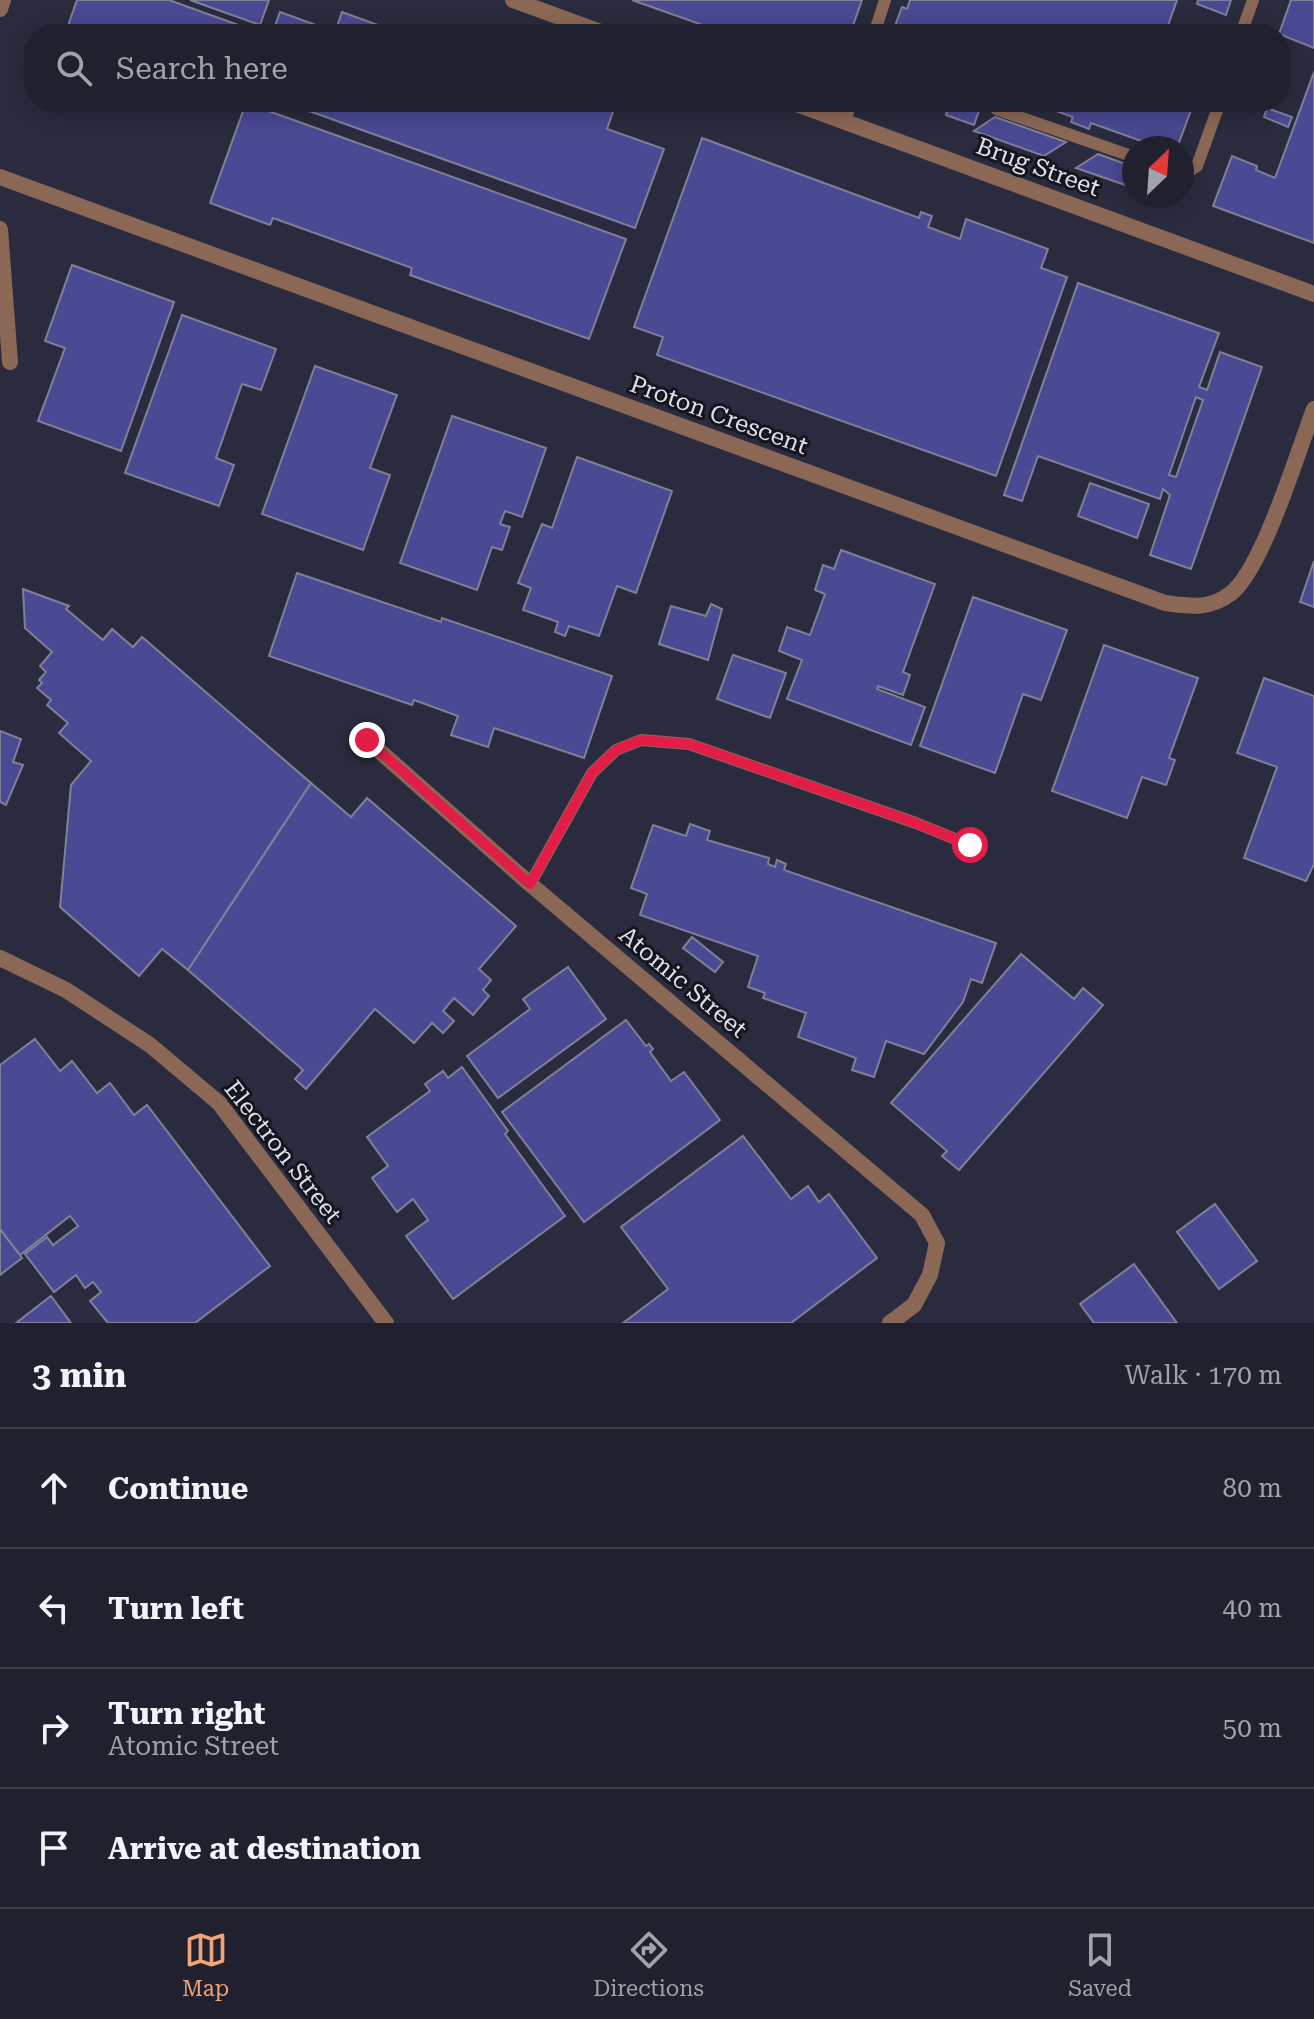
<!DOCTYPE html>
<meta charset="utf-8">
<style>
body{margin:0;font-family:"Roboto Serif",serif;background:#2d2d3a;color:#f1f3f6}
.compass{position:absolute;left:1122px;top:136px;width:72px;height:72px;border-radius:50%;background:#20202e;box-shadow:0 4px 20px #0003;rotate:25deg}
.stop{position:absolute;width:24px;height:24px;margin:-18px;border:6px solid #e11d48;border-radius:50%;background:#fff}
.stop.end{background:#e11d48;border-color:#fff;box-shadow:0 2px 8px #0008}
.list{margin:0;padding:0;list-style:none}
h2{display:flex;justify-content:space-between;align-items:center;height:104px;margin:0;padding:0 32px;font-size:34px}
h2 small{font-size:26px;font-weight:400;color:#a2a3aa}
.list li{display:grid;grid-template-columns:52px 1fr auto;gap:24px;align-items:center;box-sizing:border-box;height:120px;padding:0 32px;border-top:2px solid #3d3e4a}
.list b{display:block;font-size:30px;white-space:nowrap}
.list p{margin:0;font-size:26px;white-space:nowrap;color:#a2a3aa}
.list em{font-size:26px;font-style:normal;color:#a2a3aa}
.icon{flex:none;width:44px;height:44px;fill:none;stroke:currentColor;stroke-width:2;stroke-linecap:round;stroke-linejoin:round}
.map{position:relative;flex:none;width:1314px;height:1323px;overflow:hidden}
.search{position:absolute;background:#20202e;box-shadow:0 4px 20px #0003;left:24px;right:24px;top:24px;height:88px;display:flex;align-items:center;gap:20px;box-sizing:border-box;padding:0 28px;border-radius:32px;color:#a2a3aa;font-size:30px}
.sheet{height:584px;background:#20202e}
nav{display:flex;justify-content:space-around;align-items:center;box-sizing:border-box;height:112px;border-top:2px solid #3d3e4a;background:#20202e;font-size:22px;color:#a2a3aa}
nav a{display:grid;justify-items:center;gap:4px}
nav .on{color:#f0a279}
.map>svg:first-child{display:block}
.building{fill:#4a4993;stroke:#7f8197;stroke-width:2;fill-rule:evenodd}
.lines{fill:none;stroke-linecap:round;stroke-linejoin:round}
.service{stroke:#8b6856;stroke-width:12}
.minor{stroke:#8b6856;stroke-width:16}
.route{stroke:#e11d48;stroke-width:10}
.labels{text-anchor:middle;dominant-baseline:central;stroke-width:6;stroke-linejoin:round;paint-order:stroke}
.street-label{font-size:24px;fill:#dfe0ec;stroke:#14151d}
</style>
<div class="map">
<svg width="1314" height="1323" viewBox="0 0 1314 1323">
<rect width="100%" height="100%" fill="#2a2b3e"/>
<g class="building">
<path d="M77,0H169L255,31L254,34H65Z"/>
<path d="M190,0H269L260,25Z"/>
<path d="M632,0H862L850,34H728Z"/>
<path d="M910,0H1177L1165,34H892L902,7L907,9Z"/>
<path d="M1198,0H1231L1226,15L1197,4Z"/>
<path d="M1291,0H1314V48L1279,34Z"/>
<path d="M280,12L335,32L342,12L403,34H272Z"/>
<path d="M1314,72V243L1213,206L1232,156L1257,166L1256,170L1275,178Z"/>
<path d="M284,102H593L614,109L607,129L664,149L635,228Z"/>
<path d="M949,102H982L974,125L946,115Z"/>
<path d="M1031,102H1194L1177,148H1161L1091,123L1089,129L1071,122L1073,117Z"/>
<path d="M246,103L626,239L589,339L410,275L412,268L273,218L270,225L210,203Z"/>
<path d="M1267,108L1292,117L1288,127L1264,117Z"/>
<path d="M995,117L1066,142L1044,156L974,131Z"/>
<path d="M702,138L919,218L921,212L932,216L928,227L960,239L966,219L1048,249L1041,268L1067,277L996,476L657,355L663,337L634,327Z"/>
<path d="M1098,154L1134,167V188L1076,168Z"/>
<path d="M72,265L174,302L121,451L38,421L65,348L45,341Z"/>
<path d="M1078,283L1219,333L1199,387L1207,390L1220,352L1262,367L1191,569L1150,555L1170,495L1163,489L1160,499L1038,456L1022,501L1004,495ZM1196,397L1203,400L1176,477L1169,475Z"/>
<path d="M182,315L276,349L261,390L242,384L216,458L234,465L219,506L125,473Z"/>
<path d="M315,366L397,395L370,468L390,475L363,550L262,514Z"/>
<path d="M452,416L546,448L522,517L505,511L500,524L510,527L502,550L492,547L477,590L400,563Z"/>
<path d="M577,457L672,491L636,593L617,586L599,636L569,626L565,636L555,632L558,622L523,610L531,588L518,583L542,524L552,528Z"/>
<path d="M1090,483L1149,504L1137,538L1078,516Z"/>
<path d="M841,550L935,584L903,672L910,675L903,695L878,686L877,689L925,707L911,745L787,699L802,660L779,651L787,627L810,635L825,594L815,590L823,565L834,569Z"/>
<path d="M1314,561V607L1300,602Z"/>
<path d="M297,573L441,622L442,618L612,676L584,758L494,728L488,747L451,735L458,716L414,700L412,705L269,656Z"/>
<path d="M23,589L69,606L66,609L103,640L112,629L133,647L142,637L311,783L188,970L162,949L139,976L60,907L71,785L91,761L59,733L68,723L47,705L51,700L37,688L42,683L39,680L46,672L40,666L52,652L25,628Z"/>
<path d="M973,597L1067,630L1041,700L1023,694L995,773L920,746Z"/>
<path d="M711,604L722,609L708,660L659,644L671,606L706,616Z"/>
<path d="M1104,645L1198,678L1169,758L1175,760L1166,785L1142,777L1127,818L1052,791Z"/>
<path d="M733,655L786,673L770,718L717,699Z"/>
<path d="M1264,678L1314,696V864L1306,881L1244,858L1277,767L1237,753Z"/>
<path d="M0,731L21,739L13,762L23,765L6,805L0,802Z"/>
<path d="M311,783L351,817L367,798L516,926L479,969L491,980L483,990L489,996L473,1015L454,998L443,1011L454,1021L443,1033L432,1023L414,1043L375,1009L306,1089L295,1079L303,1070L188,970Z"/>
<path d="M690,824L710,831L707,840L769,858L768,864L775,867L777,860L786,864L784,870L996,943L982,983L971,979L963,1002L924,1054L886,1041L874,1077L852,1070L856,1058L798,1037L806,1013L763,998L765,993L748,987L758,956L640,915L647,894L631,888L653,825L686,836Z"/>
<path d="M692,937L723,962L715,972L683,948Z"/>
<path d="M1021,954L1074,999L1083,988L1103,1005L959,1170L942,1156L947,1151L891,1103Z"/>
<path d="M568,967L606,1019L498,1098L467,1056L530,1009L523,999Z"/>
<path d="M626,1020L646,1046L649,1044L653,1049L650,1052L671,1081L684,1072L720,1120L584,1222L502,1112Z"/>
<path d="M35,1039L60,1071L72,1061L97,1093L110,1083L134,1115L147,1105L270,1266L195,1323H108L90,1301L101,1292L93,1282L85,1288L76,1275L54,1292L25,1254L47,1237L53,1245L78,1226L70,1216L20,1255L0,1229V1065Z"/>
<path d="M462,1067L508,1131L505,1134L565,1216L453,1299L406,1236L428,1220L413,1199L397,1212L372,1178L388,1166L367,1137L430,1091L425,1084L443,1071L448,1078Z"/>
<path d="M743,1136L791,1199L808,1186L819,1202L829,1194L877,1258L791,1323H623L668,1289L621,1227Z"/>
<path d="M1215,1204L1257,1261L1219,1289L1177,1232Z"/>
<path d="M0,1229L22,1258L0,1275Z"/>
<path d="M1134,1264L1177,1323H1094L1080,1304Z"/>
<path d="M51,1296L71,1323H16Z"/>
</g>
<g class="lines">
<g class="service">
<path d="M874,34L885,0"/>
<path d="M1241,34L1253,0"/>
<path d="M996,109L1134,157"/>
<path d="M845,122L851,102"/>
<path d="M1182,171L1188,172L1197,166L1220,102"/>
<path d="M530,884L592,773L616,750L641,740L689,744L916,823L970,845"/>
</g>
<g class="minor">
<path d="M513,0L606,34"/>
<path d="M0,9L3,0"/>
<path d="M791,102L1314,294"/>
<path d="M0,177L1165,603C1188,606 1209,610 1230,594C1262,571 1298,451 1314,409"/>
<path d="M0,229L10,362"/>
<path d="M367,740L530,884L922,1215L937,1243L930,1275L914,1305L890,1323"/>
<path d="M0,958L66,990L150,1045L219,1103L386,1323"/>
</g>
</g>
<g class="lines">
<path class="route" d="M367,740L530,884L592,773L616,750L641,740L689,744L916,823L970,845"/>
</g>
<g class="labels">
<g class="street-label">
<text transform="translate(1038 167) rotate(20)">Brug Street</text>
<text transform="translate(719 415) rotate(20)">Proton Crescent</text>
<text transform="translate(683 982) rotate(40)">Atomic Street</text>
<text transform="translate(283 1152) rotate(52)">Electron Street</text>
</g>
</g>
</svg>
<svg class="compass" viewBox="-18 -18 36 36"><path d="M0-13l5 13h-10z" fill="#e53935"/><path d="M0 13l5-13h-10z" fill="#a2a3aa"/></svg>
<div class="stop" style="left:970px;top:845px"></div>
<div class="stop end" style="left:367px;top:740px"></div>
<div class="search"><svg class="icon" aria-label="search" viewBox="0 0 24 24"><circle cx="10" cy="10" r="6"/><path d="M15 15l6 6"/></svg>Search here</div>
</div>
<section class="sheet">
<h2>3 min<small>Walk · 170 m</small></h2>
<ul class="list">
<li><svg class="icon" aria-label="ahead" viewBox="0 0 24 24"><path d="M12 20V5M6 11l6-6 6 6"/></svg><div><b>Continue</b></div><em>80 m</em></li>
<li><svg class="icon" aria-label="left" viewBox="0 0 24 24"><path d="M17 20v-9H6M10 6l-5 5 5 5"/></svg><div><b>Turn left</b></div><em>40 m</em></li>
<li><svg class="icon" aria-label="right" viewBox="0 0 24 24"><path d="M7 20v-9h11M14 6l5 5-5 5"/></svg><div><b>Turn right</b><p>Atomic Street</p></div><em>50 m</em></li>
<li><svg class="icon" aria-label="arrive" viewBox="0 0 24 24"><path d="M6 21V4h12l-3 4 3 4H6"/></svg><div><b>Arrive at destination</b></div></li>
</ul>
</section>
<nav>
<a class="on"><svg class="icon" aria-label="map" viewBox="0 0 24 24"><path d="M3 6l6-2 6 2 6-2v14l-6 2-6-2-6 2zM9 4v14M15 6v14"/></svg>Map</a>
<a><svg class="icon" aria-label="directions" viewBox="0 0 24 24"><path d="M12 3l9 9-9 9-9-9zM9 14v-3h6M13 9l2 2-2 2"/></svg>Directions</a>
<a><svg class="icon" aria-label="saved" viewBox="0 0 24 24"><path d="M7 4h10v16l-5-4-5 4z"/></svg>Saved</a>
</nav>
